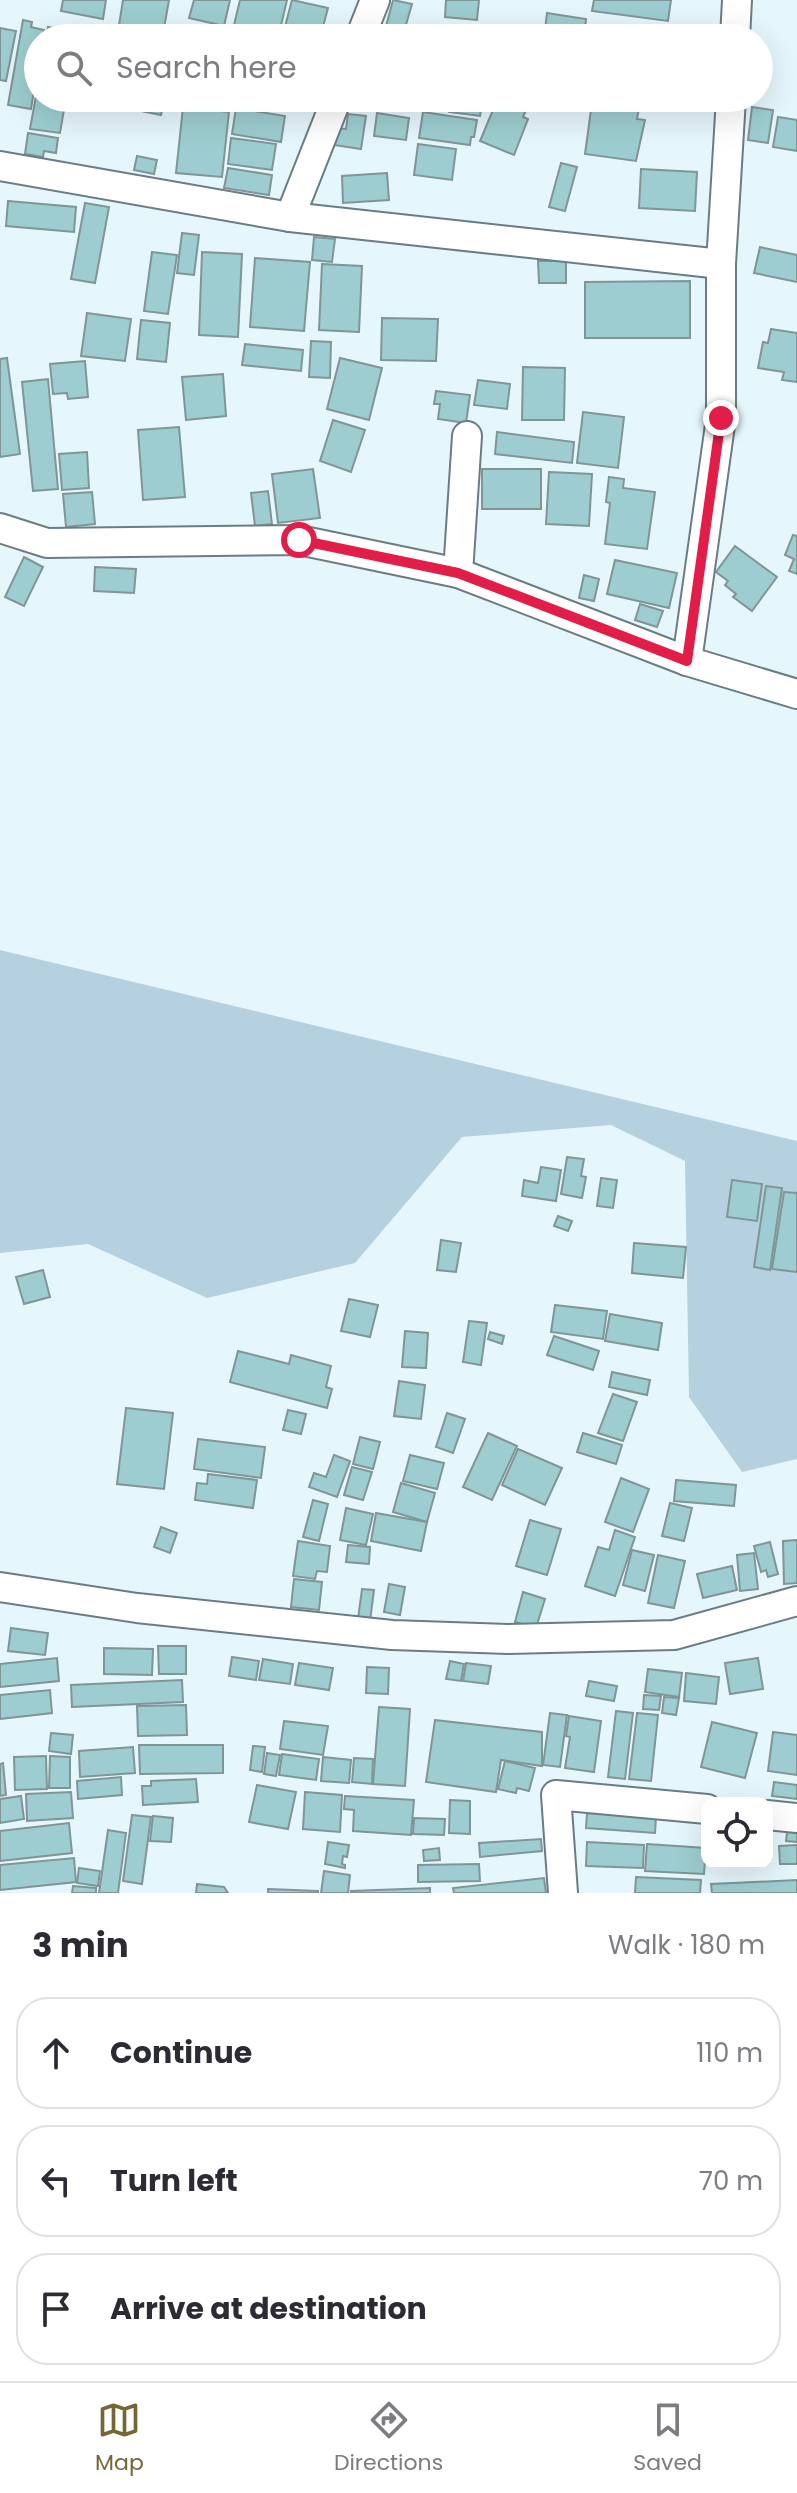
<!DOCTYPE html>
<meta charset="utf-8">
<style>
body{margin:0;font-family:Poppins,sans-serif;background:#f2f2f3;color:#2b2b33}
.controls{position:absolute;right:24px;bottom:24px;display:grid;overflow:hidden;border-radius:16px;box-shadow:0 8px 32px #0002}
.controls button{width:72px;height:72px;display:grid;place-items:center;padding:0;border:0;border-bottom:2px solid #e1e1e2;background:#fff;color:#2b2b33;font:40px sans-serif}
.stop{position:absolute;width:24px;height:24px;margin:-18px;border:6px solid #e11d48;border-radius:50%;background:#fff}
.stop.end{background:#e11d48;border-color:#fff;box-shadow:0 2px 8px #0008}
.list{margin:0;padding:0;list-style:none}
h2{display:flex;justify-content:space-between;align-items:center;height:104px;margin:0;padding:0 32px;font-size:34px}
h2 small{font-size:26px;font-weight:400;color:#7c7c81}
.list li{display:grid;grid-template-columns:52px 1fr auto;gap:24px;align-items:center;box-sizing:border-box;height:112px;margin:0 16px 16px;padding:0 16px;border:2px solid #e1e1e2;border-radius:32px}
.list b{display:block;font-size:30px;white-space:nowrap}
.list em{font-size:26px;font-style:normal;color:#7c7c81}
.icon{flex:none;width:44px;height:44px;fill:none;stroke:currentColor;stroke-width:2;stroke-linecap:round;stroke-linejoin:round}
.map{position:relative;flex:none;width:797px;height:1893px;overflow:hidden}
.search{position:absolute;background:#fff;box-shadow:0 8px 32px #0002;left:24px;right:24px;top:24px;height:88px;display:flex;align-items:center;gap:20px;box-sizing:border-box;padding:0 28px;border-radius:44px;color:#7c7c81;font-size:30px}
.sheet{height:488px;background:#fff}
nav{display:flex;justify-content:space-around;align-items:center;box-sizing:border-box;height:112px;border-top:2px solid #e1e1e2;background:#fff;font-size:22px;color:#7c7c81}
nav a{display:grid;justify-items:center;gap:4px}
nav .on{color:#746734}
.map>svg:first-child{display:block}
.green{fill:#b5d1df}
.building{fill:#9dcdd0;stroke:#809596;stroke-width:2}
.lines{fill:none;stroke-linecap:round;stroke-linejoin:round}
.minor-casing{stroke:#6b7c84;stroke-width:32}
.minor{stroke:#fff;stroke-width:28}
.route{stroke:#e11d48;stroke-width:10}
</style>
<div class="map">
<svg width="797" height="1893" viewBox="0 0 797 1893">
<rect width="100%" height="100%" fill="#e6f6fd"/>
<path class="green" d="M0,950L797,1141V1459L742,1472L689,1397L685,1161L611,1125L462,1137L355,1263L207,1298L88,1244L0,1253Z"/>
<g class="building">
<path d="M63,0H106L103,19L61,11Z"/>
<path d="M123,0H169L163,34L119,25Z"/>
<path d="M194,0H230L224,26L189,18Z"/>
<path d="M240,0H287L278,38L233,29Z"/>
<path d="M292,0L328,8L320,38H282Z"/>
<path d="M393,0L412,4L403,35L385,30Z"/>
<path d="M446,0H479L477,20L445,17Z"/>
<path d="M594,0H671L668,21L592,11Z"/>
<path d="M547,13L586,19L584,38H544Z"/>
<path d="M23,20L32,22L31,27L44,30L43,38H38V66L31,109L8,105Z"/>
<path d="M48,27L77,32V38H46Z"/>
<path d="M0,28L16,31L6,81L0,80Z"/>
<path d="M38,85V98H66L60,133L30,129Z"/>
<path d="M123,98H165L161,115L121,107Z"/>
<path d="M224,98H258V106L224,105Z"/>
<path d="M451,98H483L480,116L449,112Z"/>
<path d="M498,98H521L530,101L523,117L528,119L514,155L480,141Z"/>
<path d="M592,102L639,108L637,119L645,120L636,161L585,154Z"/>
<path d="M183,107L229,112L222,177L176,173Z"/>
<path d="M752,107L773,110L768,143L748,140Z"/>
<path d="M236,108L285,116L281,142L232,134Z"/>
<path d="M423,112L477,120L474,137H471L470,145L419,138Z"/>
<path d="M377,113L409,118L406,140L374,136Z"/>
<path d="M348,114L366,116L361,149L334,145L337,128L346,129Z"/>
<path d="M778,117L797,120V151L773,147Z"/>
<path d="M28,133L58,138L56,153L44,151L43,157L25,154Z"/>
<path d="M231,138L276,144L272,170L228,164Z"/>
<path d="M418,144L456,149L452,180L414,175Z"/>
<path d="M137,156L157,160L154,174L134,170Z"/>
<path d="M561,163L577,167L565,211L549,207Z"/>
<path d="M228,168L272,175L269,195L224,188Z"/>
<path d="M641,169L697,172L695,211L639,208Z"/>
<path d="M387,173L389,200L343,203L342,176Z"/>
<path d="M8,201L76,207L74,232L6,226Z"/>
<path d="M85,203L109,207L95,283L71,279Z"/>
<path d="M182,233L199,235L194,275L177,273Z"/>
<path d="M314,237L335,239L332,262L312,260Z"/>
<path d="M760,247L797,255V282L754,273Z"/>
<path d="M152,252L177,255L168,314L144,311Z"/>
<path d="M202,252L242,254L238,337L199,335Z"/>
<path d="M255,258L310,262L304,331L250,327Z"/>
<path d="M538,261H566V283H539Z"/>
<path d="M322,264L362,266L359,332L319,330Z"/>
<path d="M690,281V338H585V282Z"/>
<path d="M87,313L131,319L125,361L81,356Z"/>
<path d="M382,318L438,319L436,361L381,360Z"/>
<path d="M141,320L170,323L166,362L137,359Z"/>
<path d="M771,329L797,333V382L782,380L784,372L758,368L763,342L768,343Z"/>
<path d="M311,341L331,342L330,378L309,377Z"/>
<path d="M245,344L303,350L301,371L242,365Z"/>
<path d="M7,358L20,454L0,457V359Z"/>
<path d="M340,358L382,368L369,420L327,409Z"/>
<path d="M85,361L88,397L68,399L67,393L53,394L50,364Z"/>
<path d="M523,367L565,368L564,420H522Z"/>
<path d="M223,374L226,416L186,420L182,377Z"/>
<path d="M48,379L58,489L33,491L22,382Z"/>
<path d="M478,380L510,384L507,409L474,405Z"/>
<path d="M436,391L470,395L466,423L438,419L440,404H434Z"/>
<path d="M583,412L624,417L618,468L577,463Z"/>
<path d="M333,420L365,430L351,472L320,461Z"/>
<path d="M179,427L185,497L143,500L138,430Z"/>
<path d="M497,432L574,442L572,463L495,454Z"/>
<path d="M87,452L89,488L62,490L59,454Z"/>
<path d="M313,469L320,518L278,523L272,474Z"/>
<rect x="482" y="469" width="59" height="40"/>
<path d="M549,472L592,474L589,526L546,524Z"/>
<path d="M609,477L624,479L623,488L655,492L647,549L605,544L610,503L606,502Z"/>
<path d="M268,491L272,524L255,526L251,493Z"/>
<path d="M92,492L95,524L66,527L63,494Z"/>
<path d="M793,535L797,536V574L789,571L794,559L785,555Z"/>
<path d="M735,546L777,577L752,611L733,597L736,594L725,585L728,581L716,572Z"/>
<path d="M24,557L43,567L24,606L5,597Z"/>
<path d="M615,560L677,573L669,608L607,594Z"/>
<path d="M95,567L136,569L134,593L94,591Z"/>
<path d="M584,575L599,579L594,601L579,598Z"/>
<path d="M640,604L663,611L657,627L635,620Z"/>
<path d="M567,1157L584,1159L581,1176L586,1177L582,1198L561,1194Z"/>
<path d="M541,1167L561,1170L556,1201L522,1196L524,1180L538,1183Z"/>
<path d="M601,1178L617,1180L613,1208L597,1206Z"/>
<path d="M732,1180L762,1184L757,1221L727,1217Z"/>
<path d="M766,1186L782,1188L770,1270L754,1267Z"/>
<path d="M784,1192L797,1193V1272L772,1269Z"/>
<path d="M558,1216L572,1221L568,1231L554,1226Z"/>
<path d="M441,1240L461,1243L456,1272L437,1270Z"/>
<path d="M634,1243L686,1247L683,1278L632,1273Z"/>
<path d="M43,1270L50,1297L24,1304L16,1277Z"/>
<path d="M349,1299L378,1305L370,1337L341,1331Z"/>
<path d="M555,1305L607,1311L603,1339L551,1332Z"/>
<path d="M610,1314L662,1323L658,1350L605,1341Z"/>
<path d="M469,1321L487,1323L481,1365L463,1362Z"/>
<path d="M405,1331L428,1333L426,1368L402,1367Z"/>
<path d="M490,1332L504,1336L502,1344L488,1339Z"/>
<path d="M554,1336L599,1351L593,1370L547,1355Z"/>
<path d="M238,1351L289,1364L291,1355L331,1366L326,1387L332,1389L327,1408L230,1382Z"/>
<path d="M612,1372L650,1380L647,1395L609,1387Z"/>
<path d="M399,1381L425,1385L421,1419L394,1416Z"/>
<path d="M613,1394L637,1402L623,1441L598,1433Z"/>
<path d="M126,1408L173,1413L164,1489L117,1484Z"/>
<path d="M288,1410L306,1414L301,1434L283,1430Z"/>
<path d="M447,1413L465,1419L453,1453L436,1447Z"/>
<path d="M488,1433L517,1446L492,1500L463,1487Z"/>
<path d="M583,1433L622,1445L616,1464L577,1452Z"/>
<path d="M360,1437L380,1442L373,1469L353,1464Z"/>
<path d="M198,1439L265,1447L261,1478L194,1469Z"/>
<path d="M518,1449L562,1468L545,1505L502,1485Z"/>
<path d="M334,1455L350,1461L337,1497L309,1487L314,1473L326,1477Z"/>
<path d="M410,1455L444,1463L437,1489L403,1481Z"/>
<path d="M352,1467L372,1472L363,1500L344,1495Z"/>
<path d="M208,1474L257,1480L253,1508L195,1500L197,1483L207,1484Z"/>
<path d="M621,1478L649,1489L633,1532L605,1522Z"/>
<path d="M676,1480L736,1485L734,1506L674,1501Z"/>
<path d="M401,1483L435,1493L427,1522L393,1512Z"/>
<path d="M313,1500L328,1504L319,1541L303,1537Z"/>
<path d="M670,1503L692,1508L684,1541L662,1536Z"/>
<path d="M346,1508L373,1514L366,1545L340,1540Z"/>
<path d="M376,1513L427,1522L421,1551L371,1541Z"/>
<path d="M530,1520L561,1529L547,1575L516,1566Z"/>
<path d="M161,1527L177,1533L170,1553L154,1547Z"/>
<path d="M615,1530L635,1537L615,1596L585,1586L598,1547L609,1550Z"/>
<path d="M797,1540V1583L784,1584L783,1541Z"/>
<path d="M298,1541L330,1546L327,1572L317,1571L315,1579L293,1576Z"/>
<path d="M770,1542L778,1574L768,1577L766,1570L761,1572L754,1546Z"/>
<path d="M348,1545L370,1547L369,1564L346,1562Z"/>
<path d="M632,1550L654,1555L645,1591L623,1585Z"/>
<path d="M754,1553L758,1589L740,1591L737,1555Z"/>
<path d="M658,1555L685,1561L674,1608L648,1603Z"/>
<path d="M732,1566L737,1590L703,1598L697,1574Z"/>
<path d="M294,1579L322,1582L319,1610L291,1607Z"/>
<path d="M389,1584L405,1587L400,1615L384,1612Z"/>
<path d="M362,1589L374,1590L370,1621L358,1619Z"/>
<path d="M523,1592L545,1599L536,1628L515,1622Z"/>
<path d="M11,1628L48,1633L45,1655L8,1651Z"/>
<path d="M158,1646H186V1674H159Z"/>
<path d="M104,1648L153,1649L152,1675L104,1674Z"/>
<path d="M232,1657L259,1661L256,1680L229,1676Z"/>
<path d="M57,1658L59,1681L0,1687V1664Z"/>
<path d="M758,1658L763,1689L730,1694L725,1663Z"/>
<path d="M263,1659L293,1664L290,1684L259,1680Z"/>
<path d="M450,1661L464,1664L461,1681L446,1679Z"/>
<path d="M299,1663L333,1668L329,1690L295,1685Z"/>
<path d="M466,1663L491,1666L488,1684L463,1681Z"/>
<path d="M367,1667L389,1668L388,1694L366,1693Z"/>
<path d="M648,1669L682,1673L679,1697L645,1692Z"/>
<path d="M686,1673L719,1677L716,1704L684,1701Z"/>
<path d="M182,1680L183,1702L72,1707L71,1685Z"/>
<path d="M589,1681L617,1686L614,1701L586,1696Z"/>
<path d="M50,1690L52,1713L0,1719V1695Z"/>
<path d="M644,1695L661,1696L659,1710L643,1709Z"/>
<path d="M664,1697L679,1698L676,1715L662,1713Z"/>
<path d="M186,1705L187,1735L138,1736L137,1706Z"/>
<path d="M379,1707L410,1709L405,1786L373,1784Z"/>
<path d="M616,1711L633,1713L625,1779L608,1777Z"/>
<path d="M550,1713L567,1715L560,1767L543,1765Z"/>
<path d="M637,1713L658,1715L651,1781L629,1779Z"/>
<path d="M569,1716L601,1721L594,1772L565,1768L570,1737L566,1736Z"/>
<path d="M435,1720L542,1732V1766L501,1760L496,1792L426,1782Z"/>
<path d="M284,1721L328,1726L323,1755L280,1749Z"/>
<path d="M712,1722L757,1733L745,1778L701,1767Z"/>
<path d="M773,1732L797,1735V1775L768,1771Z"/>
<path d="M51,1733L73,1735L71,1754L49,1751Z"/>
<path d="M139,1745H223V1773L140,1774Z"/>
<path d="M253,1746L265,1747L262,1772L250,1770Z"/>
<path d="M133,1747L135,1773L80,1777L79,1751Z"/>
<path d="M267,1753L280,1755L276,1776L264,1774Z"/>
<path d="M282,1754L319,1759L316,1780L279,1775Z"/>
<path d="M46,1756L47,1789L15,1790L14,1757Z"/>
<path d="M50,1756L70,1757V1788H49Z"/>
<path d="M323,1757L351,1760L349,1783L321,1781Z"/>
<path d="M354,1758L373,1759L372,1784L352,1782Z"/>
<path d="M505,1761L535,1768L529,1791L517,1788L516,1793L498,1789Z"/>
<path d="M3,1763L6,1795L0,1796V1764Z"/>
<path d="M121,1777L122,1795L78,1799L77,1781Z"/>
<path d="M196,1779L198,1802L143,1805L142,1786H151V1781Z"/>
<path d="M774,1782L797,1785V1799L772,1796Z"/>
<path d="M257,1785L296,1792L288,1829L249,1822Z"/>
<path d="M71,1792L73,1818L27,1821L26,1794Z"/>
<path d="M305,1792L342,1795L340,1832L303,1829Z"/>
<path d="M21,1796L24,1819L0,1823V1799Z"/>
<path d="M345,1796L414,1800L411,1835L353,1831L354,1810L344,1809Z"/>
<path d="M450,1800L470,1801V1834L449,1833Z"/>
<path d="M587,1813L656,1817L655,1833L586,1828Z"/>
<path d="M132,1815L151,1817L142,1884L123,1881Z"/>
<path d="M153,1816L173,1818L171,1842L150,1841Z"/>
<path d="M414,1818L445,1819L444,1835L413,1834Z"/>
<path d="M69,1823L72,1853L0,1861V1831Z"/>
<path d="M788,1823L797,1824V1842L786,1841Z"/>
<path d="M108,1830L126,1833L118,1893H99Z"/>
<path d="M541,1839L542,1851L480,1857L479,1843Z"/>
<path d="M328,1842L349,1845L347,1857L343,1856L342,1864L345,1865V1868L325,1864Z"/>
<path d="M587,1842L644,1845L643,1868L586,1866Z"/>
<path d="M647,1844L706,1848L704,1874L645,1871Z"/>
<path d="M797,1845V1864H780L779,1846Z"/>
<path d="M439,1848L440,1860L424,1861L423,1850Z"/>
<path d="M74,1858L76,1882L0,1890V1865Z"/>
<path d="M479,1864L480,1881L418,1882V1865Z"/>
<path d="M79,1868L100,1871L98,1886L77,1883Z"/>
<path d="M324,1871L350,1875L348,1893H321Z"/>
<path d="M636,1877L701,1880L700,1893H635Z"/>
<path d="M544,1878L546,1893H454L453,1888Z"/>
<path d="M797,1880V1893H712L711,1884Z"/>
<path d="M197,1884L224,1887L228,1893H196Z"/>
<path d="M73,1886L96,1888V1893H72Z"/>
<path d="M430,1888V1893H351V1891Z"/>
<path d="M268,1889L318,1891V1893H268Z"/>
</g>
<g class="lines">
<g class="minor-casing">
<g id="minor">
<path d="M360,38L375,0"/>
<path d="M735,38L737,0"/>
<path d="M0,166L290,217L721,264"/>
<path d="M290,217L337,98"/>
<path d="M0,528L47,543L299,540L458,573L687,661L797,694"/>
<path d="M458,573L467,436"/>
<path d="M687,661L721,418V264L731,98"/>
<path d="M0,1587L137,1608L392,1635L508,1639L674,1635L797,1601"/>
<path d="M767,1815L797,1818"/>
<path d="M563,1893L556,1795L707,1809"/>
</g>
</g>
<use href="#minor" class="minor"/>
</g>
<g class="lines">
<path class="route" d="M299,540L458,573L687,661L721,418"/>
</g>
</svg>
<div class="controls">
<button><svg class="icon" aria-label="locate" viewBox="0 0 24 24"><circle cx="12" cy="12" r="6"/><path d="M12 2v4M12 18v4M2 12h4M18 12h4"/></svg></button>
</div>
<div class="stop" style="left:299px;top:540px"></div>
<div class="stop end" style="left:721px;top:418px"></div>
<div class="search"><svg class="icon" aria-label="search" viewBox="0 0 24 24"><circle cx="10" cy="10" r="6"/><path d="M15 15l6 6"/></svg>Search here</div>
</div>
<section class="sheet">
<h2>3 min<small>Walk · 180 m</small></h2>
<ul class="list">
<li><svg class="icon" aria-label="ahead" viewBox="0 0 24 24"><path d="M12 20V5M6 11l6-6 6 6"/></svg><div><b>Continue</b></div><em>110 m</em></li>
<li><svg class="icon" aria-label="left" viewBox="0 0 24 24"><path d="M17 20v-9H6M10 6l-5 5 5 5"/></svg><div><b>Turn left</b></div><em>70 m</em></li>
<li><svg class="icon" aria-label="arrive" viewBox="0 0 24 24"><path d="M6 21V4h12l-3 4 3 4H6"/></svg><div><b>Arrive at destination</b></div></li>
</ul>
</section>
<nav>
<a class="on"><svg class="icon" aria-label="map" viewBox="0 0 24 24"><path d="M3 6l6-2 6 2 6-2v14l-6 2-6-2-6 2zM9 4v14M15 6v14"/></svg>Map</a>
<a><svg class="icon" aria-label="directions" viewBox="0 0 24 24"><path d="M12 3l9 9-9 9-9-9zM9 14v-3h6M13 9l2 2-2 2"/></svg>Directions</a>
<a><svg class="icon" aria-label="saved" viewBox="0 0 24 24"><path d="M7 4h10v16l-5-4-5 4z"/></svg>Saved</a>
</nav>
